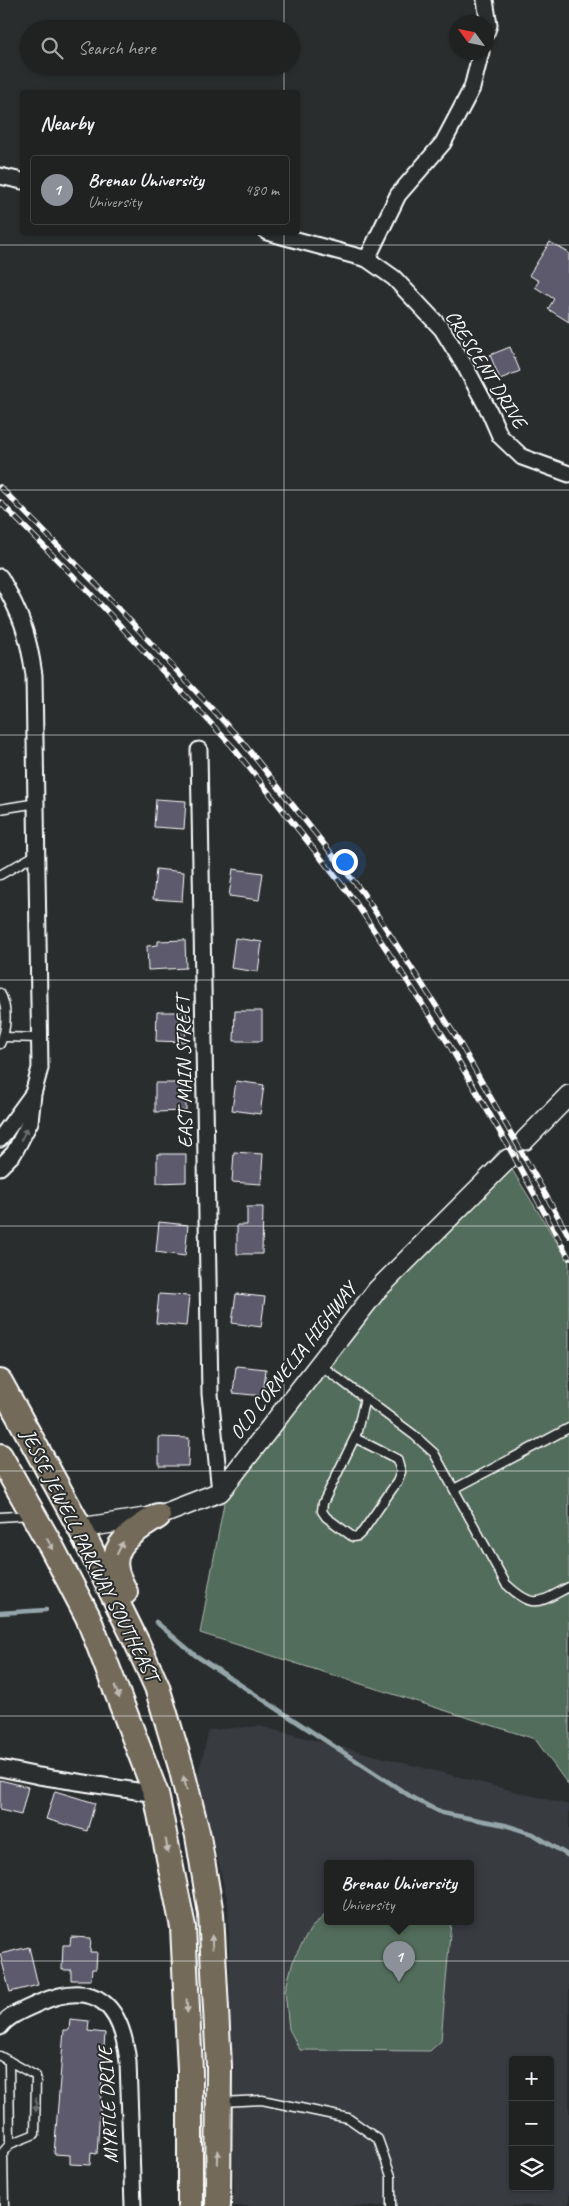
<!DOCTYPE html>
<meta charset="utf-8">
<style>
body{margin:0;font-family:Caveat,sans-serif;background:#282a2a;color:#f1f3f6}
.controls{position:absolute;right:15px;bottom:15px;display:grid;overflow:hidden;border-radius:5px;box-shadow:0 1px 4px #0004}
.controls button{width:45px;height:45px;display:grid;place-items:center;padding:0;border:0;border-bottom:1px solid #3d3f40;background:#202222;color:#f1f3f6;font:25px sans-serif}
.compass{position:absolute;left:449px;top:15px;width:45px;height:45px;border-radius:50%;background:#202222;box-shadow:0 1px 4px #0004;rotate:303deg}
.you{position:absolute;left:344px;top:861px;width:18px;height:18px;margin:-12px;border:4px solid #fff;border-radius:50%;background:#1a73e8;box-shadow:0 0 0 8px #1a73e833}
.badge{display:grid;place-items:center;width:32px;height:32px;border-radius:50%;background:#8c9099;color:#fff;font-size:16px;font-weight:700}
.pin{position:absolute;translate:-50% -41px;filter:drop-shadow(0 1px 2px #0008)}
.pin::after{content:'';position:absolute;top:26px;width:18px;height:15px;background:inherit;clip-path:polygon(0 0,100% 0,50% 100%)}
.popup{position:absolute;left:324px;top:1860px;width:150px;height:65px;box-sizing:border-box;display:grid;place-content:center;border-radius:5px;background:#202222;filter:drop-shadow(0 1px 4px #0005);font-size:16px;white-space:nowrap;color:#a2a4a5}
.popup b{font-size:19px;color:#f1f3f6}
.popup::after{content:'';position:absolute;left:50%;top:100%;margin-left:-10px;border:10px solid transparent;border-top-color:#202222}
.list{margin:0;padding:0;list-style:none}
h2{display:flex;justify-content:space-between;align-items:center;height:65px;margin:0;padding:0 20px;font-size:21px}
h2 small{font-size:16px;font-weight:400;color:#a2a4a5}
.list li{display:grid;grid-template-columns:32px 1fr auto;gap:15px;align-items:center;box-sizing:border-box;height:70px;margin:0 10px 10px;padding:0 10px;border:1px solid #3d3f40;border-radius:5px}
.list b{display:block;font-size:19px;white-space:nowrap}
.list p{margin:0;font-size:16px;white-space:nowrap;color:#a2a4a5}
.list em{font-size:16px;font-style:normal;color:#a2a4a5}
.icon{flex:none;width:28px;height:28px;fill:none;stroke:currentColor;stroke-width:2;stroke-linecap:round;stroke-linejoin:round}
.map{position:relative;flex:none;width:569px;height:2206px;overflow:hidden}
.search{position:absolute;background:#202222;box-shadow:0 1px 4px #0004;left:20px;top:20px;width:280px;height:55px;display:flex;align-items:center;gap:12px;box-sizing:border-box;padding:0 18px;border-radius:28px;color:#a2a4a5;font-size:19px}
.panel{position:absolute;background:#202222;box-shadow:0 1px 4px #0004;left:20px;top:90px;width:280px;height:145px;border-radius:5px}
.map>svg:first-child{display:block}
.built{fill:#393a41;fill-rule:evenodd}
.green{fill:#536d5c;stroke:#a9b6ae}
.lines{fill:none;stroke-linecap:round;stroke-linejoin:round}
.stream{stroke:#94a6a9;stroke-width:4.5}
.building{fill:#5c5a6c;stroke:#fff}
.tertiary-tunnel{stroke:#3f4243;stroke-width:19;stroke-dasharray:19 9;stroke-linecap:butt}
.service-casing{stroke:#fff;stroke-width:11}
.minor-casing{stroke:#fff;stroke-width:19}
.tertiary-casing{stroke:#fff;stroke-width:22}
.primary-casing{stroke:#fff;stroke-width:28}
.service{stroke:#2a2d2e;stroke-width:8}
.minor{stroke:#2a2d2e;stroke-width:15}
.tertiary{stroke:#2a2d2e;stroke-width:19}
.primary{stroke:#736b5a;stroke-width:24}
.rail-casing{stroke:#fff;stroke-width:5.5}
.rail{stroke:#2a2d2e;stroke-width:4;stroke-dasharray:11;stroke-linecap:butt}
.oneway{fill:#6a6c6d}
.oneway2{fill:#c0bcb5}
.grid{fill:none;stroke:#fff;stroke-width:1;stroke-opacity:0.55}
.labels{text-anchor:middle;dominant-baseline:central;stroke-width:4;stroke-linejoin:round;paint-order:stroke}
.street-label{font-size:20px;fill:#fff;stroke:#2a2d2e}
</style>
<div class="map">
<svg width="569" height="2206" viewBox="0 0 569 2206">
<rect width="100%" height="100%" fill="#2a2d2e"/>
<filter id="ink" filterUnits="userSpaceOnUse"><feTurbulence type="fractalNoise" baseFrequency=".02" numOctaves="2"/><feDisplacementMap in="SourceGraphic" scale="10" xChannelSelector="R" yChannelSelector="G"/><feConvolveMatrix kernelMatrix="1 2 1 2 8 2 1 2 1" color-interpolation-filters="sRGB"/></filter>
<g filter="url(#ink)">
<path class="built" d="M259,1726L569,1805V2206H212L211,2194H234L228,1903L198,1775L209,1730ZM328,1863H470V1921H328ZM513,2060H550V2187H513Z"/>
<g class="green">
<path d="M500,1150L569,1262V1786L535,1739L200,1633L232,1460Z"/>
<path d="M328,1912V1921H451L441,2041L430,2051L300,2050L289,2029L285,1991L294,1958L311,1928Z"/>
</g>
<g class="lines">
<g class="stream">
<path d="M0,1613L46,1610"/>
<path d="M156,1622L195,1655L413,1798L442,1813L505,1825L533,1834L569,1856"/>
</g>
</g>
<g class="building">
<path d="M550,242L569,253V322L548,309L554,299L535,287L539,281L529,275Z"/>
<path d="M510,347L520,371L500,379L490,355Z"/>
<path d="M156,799L186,801L184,829L154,827Z"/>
<path d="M156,869L184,872L182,901L153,899Z"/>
<path d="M233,869L263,873L259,900L229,896Z"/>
<path d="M235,938L262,942L258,972L231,968Z"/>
<path d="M185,940L186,968L148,970L147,946L158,945V941Z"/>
<path d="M235,1011H262V1041H234Z"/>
<path d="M157,1012H187L185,1042L156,1041Z"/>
<path d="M236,1081L264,1085L260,1114L232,1110Z"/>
<path d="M155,1083H186V1111L155,1112Z"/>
<path d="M234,1152L263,1154L261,1184L232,1182Z"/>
<path d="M157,1154H186V1182L157,1183Z"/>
<path d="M247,1207H263L262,1254H237V1225H247Z"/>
<path d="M159,1222L188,1225L185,1256L156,1252Z"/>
<path d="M159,1294L189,1296L186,1326L156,1323Z"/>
<path d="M236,1294L265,1297L261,1327L232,1323Z"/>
<path d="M236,1366L266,1369L263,1396L233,1393Z"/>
<path d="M159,1437L189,1438L188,1466H159Z"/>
<path d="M0,1780L28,1787L21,1815L0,1810Z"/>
<path d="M55,1791L95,1803L87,1831L46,1819Z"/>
<path d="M71,1937L91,1938L90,1952H97L96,1969H92L91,1980H71V1970H62L63,1945H70Z"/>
<path d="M29,1947L38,1985L10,1992L0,1954Z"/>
<path d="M70,2019L89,2021L88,2031L105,2033L97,2154L91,2153L90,2165L70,2164V2155L54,2154L64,2030H69Z"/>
</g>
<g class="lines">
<path class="tertiary-tunnel" d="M508,1159L525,1140"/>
<g class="service-casing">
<g id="service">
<path d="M0,809L37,803"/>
<path d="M0,875L37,854"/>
<path d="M0,993C8,1006 7,1030 0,1044"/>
<path d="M3,1037L40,1038"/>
<path d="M319,1364L414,1435L434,1453L506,1584C534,1610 538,1603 569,1587"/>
<path d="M355,1438L397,1459L401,1472L397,1482L363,1531L358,1536L353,1537L326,1517L322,1511L323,1503L356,1435L365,1398"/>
<path d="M454,1489L569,1428"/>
<path d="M0,1517L30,1515"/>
<path d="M0,2056L36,2076L35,2134L10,2144L3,2152L4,2206"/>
<path d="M9,2061L10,2144"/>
<path d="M221,2102L262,2100L348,2118L378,2139L391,2176V2206"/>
</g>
</g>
<g class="minor-casing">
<g id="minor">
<path d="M485,0L489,25L486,33"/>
<path d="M0,176L22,181"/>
<path d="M267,232L367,259L394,278L442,329L466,368L490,413L500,436L522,457L569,474"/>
<path d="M367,259L398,195L443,143L472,88L481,52"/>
<path d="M0,577C21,614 28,633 34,675L40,1068L33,1094L30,1122L14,1153L0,1167"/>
<path d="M199,750L210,1394L220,1492"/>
<path d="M0,1139L32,1095"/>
<path d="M0,1768L39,1776L156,1794"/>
<path d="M0,2027C9,2015 26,2009 39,2003C97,1978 122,2006 128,2062L133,2206"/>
</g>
</g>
<g class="tertiary-casing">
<g id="tertiary">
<path d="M525,1140L569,1095"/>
<path d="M80,1528L158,1516L220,1492L377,1290L508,1159"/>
</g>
</g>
<g class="primary-casing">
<g id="primary">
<path d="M0,1382L80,1528L137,1643L157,1687L181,1767L198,1836L211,1914L219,2066L218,2206"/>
<path d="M0,1456L51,1546L88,1617L156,1794L183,1927L190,2070V2206"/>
<path d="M125,1592C122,1585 117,1577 116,1570C110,1542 140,1528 158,1516"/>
</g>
</g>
<use href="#service" class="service"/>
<use href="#minor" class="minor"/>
<use href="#tertiary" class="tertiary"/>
<use href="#primary" class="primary"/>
<g class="rail-casing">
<g id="rail">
<path d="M0,487L97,585L240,739L363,893L457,1038L569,1236"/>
<path d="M0,502L90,593L232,746L354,900L448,1043L507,1144L569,1258"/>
</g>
</g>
<use href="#rail" class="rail"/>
</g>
<defs><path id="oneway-solid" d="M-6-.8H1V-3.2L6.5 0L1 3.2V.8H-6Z" transform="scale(1.25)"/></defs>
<g class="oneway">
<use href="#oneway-solid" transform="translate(24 1134) rotate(-63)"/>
<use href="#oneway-solid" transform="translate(36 2105) rotate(91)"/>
</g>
<g class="oneway2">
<use href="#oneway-solid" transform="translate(50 1544) rotate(61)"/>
<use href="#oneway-solid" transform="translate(120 1548) rotate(-64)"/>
<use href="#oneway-solid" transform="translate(117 1692) rotate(69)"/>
<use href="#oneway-solid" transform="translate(185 1783) rotate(-104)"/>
<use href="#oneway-solid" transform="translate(167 1846) rotate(79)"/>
<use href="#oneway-solid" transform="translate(212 1942) rotate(-93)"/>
<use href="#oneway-solid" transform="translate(187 2006) rotate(87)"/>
<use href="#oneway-solid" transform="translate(218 2157) rotate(-89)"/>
</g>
</g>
<path class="grid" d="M284,0V29M284,66V92M284,232V2206M0,245H569M0,490H569M0,735H569M0,980H569M0,1226H569M0,1471H569M0,1716H569M0,1961H569"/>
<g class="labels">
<g class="street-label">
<text transform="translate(486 369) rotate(58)">CRESCENT DRIVE</text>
<text transform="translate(184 1072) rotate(-91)">EAST MAIN STREET</text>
<text transform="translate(293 1361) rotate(-52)">OLD CORNELIA HIGHWAY</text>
<text transform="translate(90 1555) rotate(63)">JESSE JEWELL PARKWAY SOUTHEAST</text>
<text transform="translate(108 2105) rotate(-93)">MYRTLE DRIVE</text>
</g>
</g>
</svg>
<div class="controls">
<button>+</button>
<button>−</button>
<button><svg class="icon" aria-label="layers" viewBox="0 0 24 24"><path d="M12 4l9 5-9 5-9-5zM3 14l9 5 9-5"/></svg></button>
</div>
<svg class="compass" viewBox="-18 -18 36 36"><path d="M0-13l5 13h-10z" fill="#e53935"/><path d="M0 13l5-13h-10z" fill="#a2a4a5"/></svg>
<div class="you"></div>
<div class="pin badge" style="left:399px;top:1982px">1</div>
<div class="popup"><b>Brenau University</b>University</div>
<div class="search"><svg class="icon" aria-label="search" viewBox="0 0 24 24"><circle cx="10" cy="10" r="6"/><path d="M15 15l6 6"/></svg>Search here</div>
<section class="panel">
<h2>Nearby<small></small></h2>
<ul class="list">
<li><span class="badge">1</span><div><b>Brenau University</b><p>University</p></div><em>480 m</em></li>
</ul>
</section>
</div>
